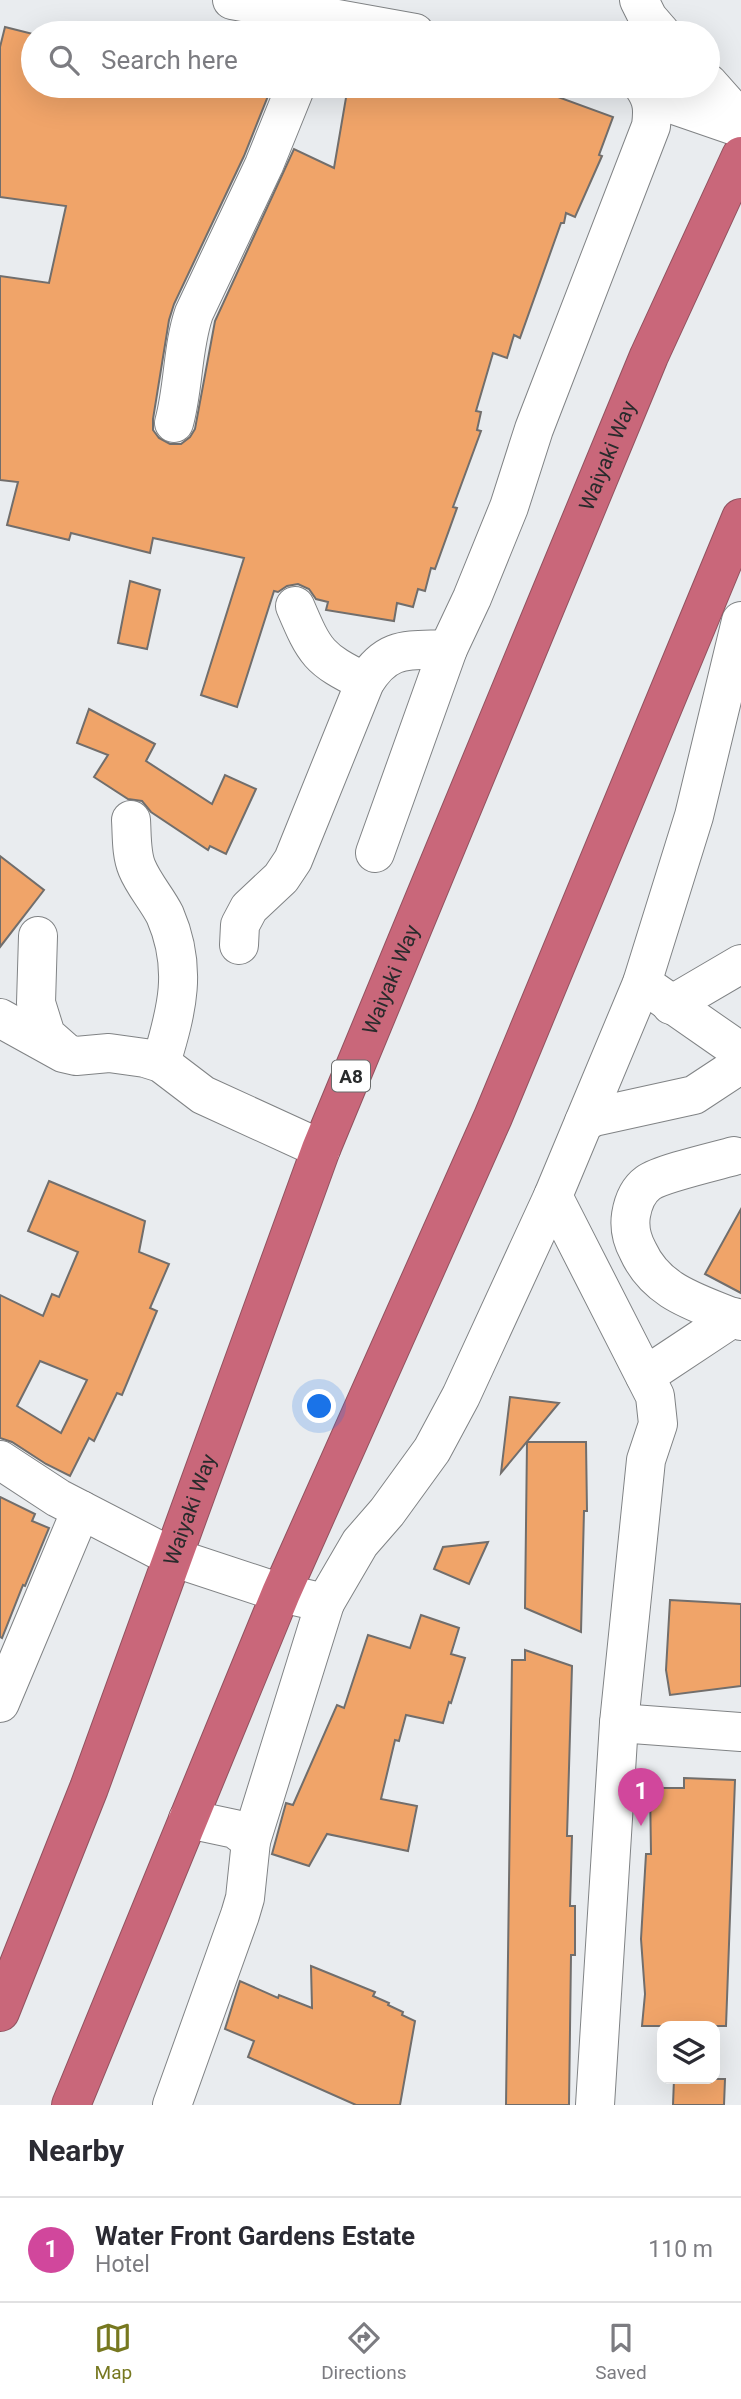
<!DOCTYPE html>
<style>
body{margin:0;font-family:Roboto,sans-serif;background:#f2f2f3;color:#2b2b33}
.controls{position:absolute;right:21px;bottom:21px;display:grid;overflow:hidden;border-radius:14px;box-shadow:0 7px 28px #0002}
.controls button{width:63px;height:63px;display:grid;place-items:center;padding:0;border:0;border-bottom:2px solid #e1e1e2;background:#fff;color:#2b2b33;font:35px sans-serif}
.you{position:absolute;left:320px;top:1407px;width:24px;height:24px;margin:-18px;border:5px solid #fff;border-radius:50%;background:#1a73e8;box-shadow:0 0 0 10px #1a73e833}
.badge{display:grid;place-items:center;width:46px;height:46px;border-radius:50%;background:#777820;color:#fff;font-size:23px;font-weight:700}
.pin{position:absolute;translate:-50% -58px;filter:drop-shadow(0 2px 4px #0008)}
.pin::after{content:'';position:absolute;top:37px;width:24px;height:21px;background:inherit;clip-path:polygon(0 0,100% 0,50% 100%)}
.list{margin:0;padding:0;list-style:none}
h2{display:flex;justify-content:space-between;align-items:center;height:91px;margin:0;padding:0 28px;font-size:30px}
h2 small{font-size:23px;font-weight:400;color:#7c7c81}
.list li{display:grid;grid-template-columns:46px 1fr auto;gap:21px;align-items:center;box-sizing:border-box;height:105px;padding:0 28px;border-top:2px solid #e1e1e2}
.list b{display:block;font-size:26px;white-space:nowrap}
.list p{margin:0;font-size:23px;white-space:nowrap;color:#7c7c81}
.list em{font-size:23px;font-style:normal;color:#7c7c81}
.icon{flex:none;width:38px;height:38px;fill:none;stroke:currentColor;stroke-width:2;stroke-linecap:round;stroke-linejoin:round}
.map{position:relative;flex:none;width:741px;height:2105px;overflow:hidden}
.search{position:absolute;background:#fff;box-shadow:0 7px 28px #0002;left:21px;right:21px;top:21px;height:77px;display:flex;align-items:center;gap:18px;box-sizing:border-box;padding:0 24px;border-radius:38px;color:#7c7c81;font-size:26px}
.sheet{height:196px;background:#fff}
nav{display:flex;justify-content:space-around;align-items:center;box-sizing:border-box;height:98px;border-top:2px solid #e1e1e2;background:#fff;font-size:19px;color:#7c7c81}
nav a{display:grid;justify-items:center;gap:4px}
nav .on{color:#777820}
.map>svg:first-child{display:block}
.building{fill:#f0a469;stroke:#716e6c;stroke-width:2;fill-rule:evenodd}
.lines{fill:none;stroke-linecap:round;stroke-linejoin:round}
.minor-casing{stroke:#808385;stroke-width:40}
.highway-casing{stroke:#91525f;stroke-width:40}
.minor{stroke:#fff;stroke-width:38}
.highway{stroke:#c9677a;stroke-width:38}
.labels{text-anchor:middle;dominant-baseline:central;stroke-width:5;stroke-linejoin:round;paint-order:stroke}
.shield{fill:#fff;stroke:#696b6b;stroke-width:2}
.shield-label{font-size:19px;font-weight:bold;fill:#292b2c}
.street-label{font-size:21px;fill:#292b2c;stroke:#fff}
</style>
<div class="map">
<svg width="741" height="2105" viewBox="0 0 741 2105">
<rect width="100%" height="100%" fill="#e9ecef"/>
<g class="building">
<path d="M5,27L33,34V86H65L97,92L99,86H272L244,156L174,304L169,320L153,419V430L159,438L170,444H181L190,437L195,429L215,321L294,149L334,168L348,86H528L613,117L599,155L602,156L575,217L566,213L564,223H561L520,338L514,335L507,358L493,353L476,411L481,412L477,430L481,431L453,507L457,508L435,569L431,568L425,591L418,589L413,607L397,603L394,621L326,610L328,602L316,599L309,589L298,584L287,586L278,592L274,591L237,707L201,695L244,558L153,538L150,553L71,533L69,540L7,525L18,482L0,480V276L49,283L66,206L0,197V47Z"/>
<path d="M130,581L160,590L147,649L118,643Z"/>
<path d="M89,709L155,744L146,761L212,804L225,775L256,789L226,854L210,846L208,850L151,812L142,801L128,799L94,777L108,755L77,743Z"/>
<path d="M0,856L44,890L0,947Z"/>
<path d="M49,1181L145,1221L139,1252L169,1264L150,1308L157,1311L122,1395L117,1393L94,1441L89,1438L70,1476L46,1464L12,1442L0,1438V1295L43,1316L52,1294L59,1297L78,1252L28,1231ZM40,1361L87,1380L61,1433L17,1406Z"/>
<path d="M741,1209V1293L705,1274Z"/>
<path d="M510,1397L559,1403L501,1473Z"/>
<path d="M527,1442H586L587,1511H584L581,1632L525,1608Z"/>
<path d="M0,1497L35,1514L32,1521L49,1528L25,1586L23,1585L2,1638L0,1637Z"/>
<path d="M488,1542L469,1584L434,1569L443,1547Z"/>
<path d="M670,1600L741,1604V1686L670,1695L666,1670Z"/>
<path d="M421,1615L459,1628L451,1654L465,1658L451,1703L449,1702L443,1723L406,1715L399,1741L395,1740L381,1799L417,1806L408,1851L327,1834L309,1866L272,1854L286,1803L293,1805L337,1705L344,1708L368,1635L410,1648Z"/>
<path d="M525,1650L572,1666L567,1836H572L570,1906H575V1955H571L569,2105H506L512,1660H525Z"/>
<path d="M684,1778L735,1780L726,2026H642L645,1994L641,1939L646,1854H651L650,1788H684Z"/>
<path d="M311,1966L375,1992L373,1996L389,2003L388,2005L403,2012L402,2015L415,2021L400,2105H356L248,2057L254,2041L225,2029L240,1981L278,1998L279,1995L312,2008Z"/>
<path d="M674,2079H725L724,2105H673Z"/>
</g>
<g class="lines">
<g class="minor-casing">
<g id="minor">
<path d="M232,0L415,33"/>
<path d="M639,0L648,18L661,33"/>
<path d="M708,83L741,120"/>
<path d="M651,97L741,128"/>
<path d="M174,423C184,387 182,348 194,313L264,165L296,86"/>
<path d="M295,606C315,653 318,659 365,682"/>
<path d="M131,820C132,835 131,854 137,868C144,885 157,899 165,915C188,968 177,1010 161,1063"/>
<path d="M375,853L448,649L472,598L509,507L534,429L651,126C653,110 653,100 643,86"/>
<path d="M38,936L36,1003L46,1035L63,1050"/>
<path d="M239,945L240,925L249,908L281,878L293,860L365,682C388,645 408,651 448,649"/>
<path d="M642,983L741,1052"/>
<path d="M671,1005L741,964"/>
<path d="M0,1018L63,1053L76,1056L109,1053L145,1058L161,1063L203,1095L321,1149"/>
<path d="M584,1122L594,1117L694,1095L741,1064"/>
<path d="M734,1156C716,1161 660,1174 648,1183C637,1191 633,1203 631,1215C629,1228 632,1240 638,1251C658,1295 701,1303 741,1321"/>
<path d="M553,1196L655,1396L658,1424L646,1460L619,1723L595,2105"/>
<path d="M645,1376L734,1317"/>
<path d="M0,1460L58,1498L172,1557L281,1593L325,1603L360,1543L387,1512L432,1450L461,1396L553,1196L642,983L694,816L741,621"/>
<path d="M0,1703L81,1510"/>
<path d="M619,1723L741,1732"/>
<path d="M251,1841L325,1603"/>
<path d="M172,2105L240,1915L245,1898L251,1841L235,1829L188,1819"/>
</g>
</g>
<g class="highway-casing">
<g id="highway">
<path id="s1" d="M0,2012L89,1788L321,1149L649,356L741,156"/>
<path d="M71,2105L281,1593L493,1117L741,518"/>
</g>
</g>
<use href="#minor" class="minor"/>
<use href="#highway" class="highway"/>
</g>
<g class="labels">
<rect class="shield" x="332" y="1060.5" width="38" height="31" rx="5"/>
<g class="shield-label">
<text x="351" y="1076">A8</text>
</g>
<g class="street-label">
<text stroke="none"><textPath href="#s1" startOffset="1671">Waiyaki Way</textPath></text>
<text stroke="none"><textPath href="#s1" startOffset="1104">Waiyaki Way</textPath></text>
<text stroke="none"><textPath href="#s1" startOffset="537">Waiyaki Way</textPath></text>
</g>
</g>
</svg>
<div class="controls">
<button><svg class="icon" aria-label="layers" viewBox="0 0 24 24"><path d="M12 4l9 5-9 5-9-5zM3 14l9 5 9-5"/></svg></button>
</div>
<div class="you"></div>
<div class="pin badge" style="left:641px;top:1826px;background:#d1479c">1</div>
<div class="search"><svg class="icon" aria-label="search" viewBox="0 0 24 24"><circle cx="10" cy="10" r="6"/><path d="M15 15l6 6"/></svg>Search here</div>
</div>
<section class="sheet">
<h2>Nearby<small></small></h2>
<ul class="list">
<li><span class="badge" style="background:#d1479c">1</span><div><b>Water Front Gardens Estate</b><p>Hotel</p></div><em>110 m</em></li>
</ul>
</section>
<nav>
<a class="on"><svg class="icon" aria-label="map" viewBox="0 0 24 24"><path d="M3 6l6-2 6 2 6-2v14l-6 2-6-2-6 2zM9 4v14M15 6v14"/></svg>Map</a>
<a><svg class="icon" aria-label="directions" viewBox="0 0 24 24"><path d="M12 3l9 9-9 9-9-9zM9 14v-3h6M13 9l2 2-2 2"/></svg>Directions</a>
<a><svg class="icon" aria-label="saved" viewBox="0 0 24 24"><path d="M7 4h10v16l-5-4-5 4z"/></svg>Saved</a>
</nav>
